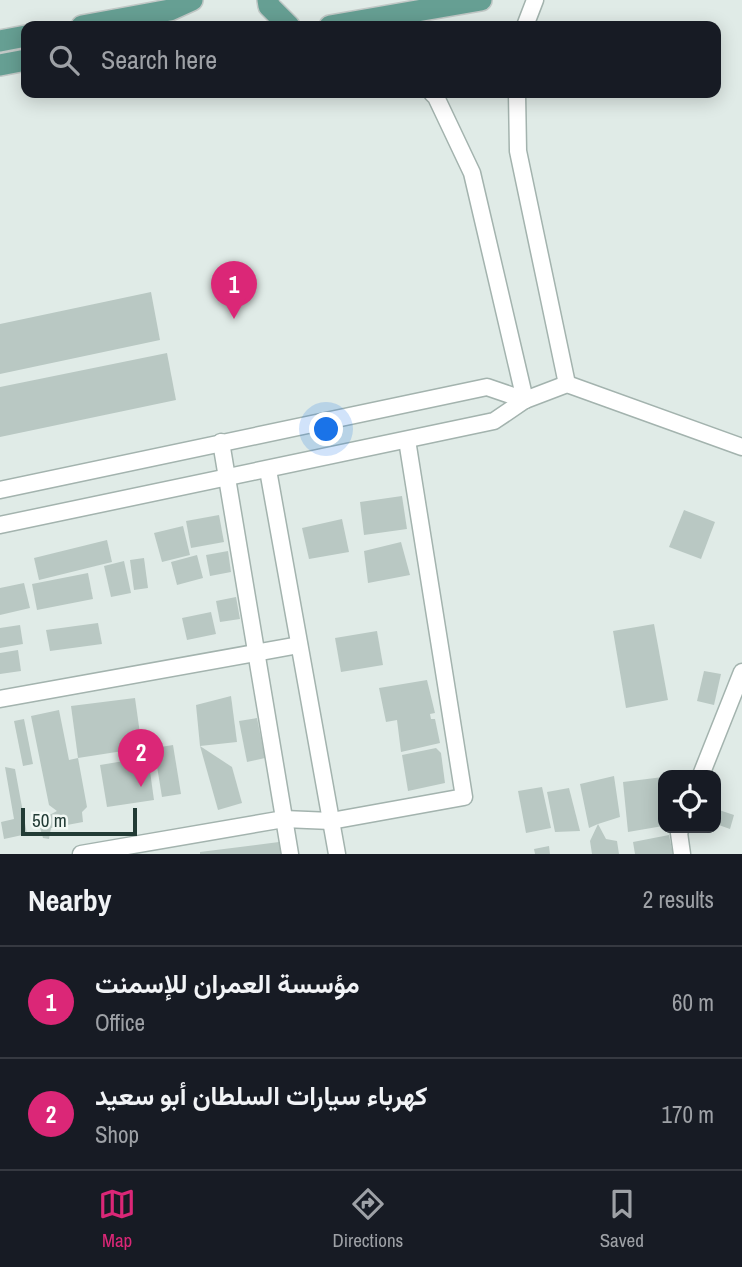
<!DOCTYPE html>
<meta charset="utf-8">
<style>
body{margin:0;font-family:"Archivo Narrow",Vazirmatn,sans-serif;background:#20242c;color:#f1f3f6}
.controls{position:absolute;right:21px;bottom:21px;display:grid;overflow:hidden;border-radius:14px;box-shadow:0 4px 18px #0003}
.controls button{width:63px;height:63px;display:grid;place-items:center;padding:0;border:0;border-bottom:2px solid #363941;background:#171b24;color:#f1f3f6;font:35px sans-serif}
.scale{position:absolute;left:21px;bottom:18px;width:116px;box-sizing:border-box;padding-left:7px;border:4px solid #223b35;border-top:0;font-size:19px;line-height:24px;white-space:nowrap;color:#223b35;-webkit-text-stroke:5px #f1f8f4;paint-order:stroke}
.you{position:absolute;left:327px;top:430px;width:24px;height:24px;margin:-18px;border:5px solid #fff;border-radius:50%;background:#1a73e8;box-shadow:0 0 0 10px #1a73e833}
.badge{display:grid;place-items:center;width:46px;height:46px;border-radius:50%;background:#db2777;color:#fff;font-size:23px;font-weight:700}
.pin{position:absolute;translate:-50% -58px;filter:drop-shadow(0 2px 4px #0008)}
.pin::after{content:'';position:absolute;top:37px;width:24px;height:21px;background:inherit;clip-path:polygon(0 0,100% 0,50% 100%)}
.list{margin:0;padding:0;list-style:none}
h2{display:flex;justify-content:space-between;align-items:center;height:91px;margin:0;padding:0 28px;font-size:30px}
h2 small{font-size:23px;font-weight:400;color:#9ea1a6}
.list li{display:grid;grid-template-columns:46px 1fr auto;gap:21px;align-items:center;box-sizing:border-box;height:112px;padding:0 28px;border-top:2px solid #363941}
.list b{display:block;font-size:26px;white-space:nowrap}
.list p{margin:0;font-size:23px;white-space:nowrap;color:#9ea1a6}
.list em{font-size:23px;font-style:normal;color:#9ea1a6}
.icon{flex:none;width:38px;height:38px;fill:none;stroke:currentColor;stroke-width:2;stroke-linecap:round;stroke-linejoin:round}
.map{position:relative;flex:none;width:742px;height:854px;overflow:hidden}
.search{position:absolute;background:#171b24;box-shadow:0 4px 18px #0003;left:21px;right:21px;top:21px;height:77px;display:flex;align-items:center;gap:18px;box-sizing:border-box;padding:0 24px;border-radius:14px;color:#9ea1a6;font-size:26px}
.sheet{height:315px;background:#171b24}
nav{display:flex;justify-content:space-around;align-items:center;box-sizing:border-box;height:98px;border-top:2px solid #363941;background:#171b24;font-size:19px;color:#9ea1a6}
nav a{display:grid;justify-items:center;gap:4px}
nav .on{color:#db2777}
.map>svg:first-child{display:block}
.building{fill:#b9c8c3}
.lines{fill:none;stroke-linecap:round;stroke-linejoin:round}
.minor-casing{stroke:#a3b3ae;stroke-width:19}
.major-casing{stroke:#c1c8c6;stroke-width:24}
.minor{stroke:#fff;stroke-width:16}
.major{stroke:#669f93;stroke-width:21}
</style>
<div class="map">
<svg width="742" height="854" viewBox="0 0 742 854">
<rect width="100%" height="100%" fill="#e0ebe7"/>
<g class="building">
<path d="M151,292L160,340L0,374V324Z"/>
<path d="M167,353L176,400L0,437V387Z"/>
<path d="M402,496L407,529L364,535L360,502Z"/>
<path d="M684,510L715,522L701,559L669,547Z"/>
<path d="M219,515L224,542L191,548L186,521Z"/>
<path d="M342,519L349,552L309,559L302,528Z"/>
<path d="M183,526L190,555L162,562L154,533Z"/>
<path d="M107,540L112,562L39,580L34,558Z"/>
<path d="M401,542L410,575L368,583L364,551Z"/>
<path d="M228,551L231,572L210,576L206,555Z"/>
<path d="M197,555L203,578L177,585L171,562Z"/>
<path d="M144,558L148,588L134,590L130,560Z"/>
<path d="M124,561L131,593L111,597L104,566Z"/>
<path d="M88,573L93,599L37,610L32,584Z"/>
<path d="M24,583L30,608L0,615V588Z"/>
<path d="M236,597L240,619L220,622L216,601Z"/>
<path d="M211,612L216,634L187,640L182,618Z"/>
<path d="M98,623L102,644L50,651L46,630Z"/>
<path d="M654,624L668,700L626,708L613,631Z"/>
<path d="M20,625L23,644L0,648V628Z"/>
<path d="M377,631L383,665L341,672L335,638Z"/>
<path d="M18,650L21,671L0,674V653Z"/>
<path d="M704,671L721,674L714,705L697,701Z"/>
<path d="M427,680L435,713L430,714L431,719H435L440,743L401,752L397,720L386,722L379,688Z"/>
<path d="M231,696L237,742L200,746L196,705Z"/>
<path d="M135,698L142,748L78,758L71,706Z"/>
<path d="M59,710L69,760L78,758L87,807L82,812L83,822L51,828L49,839L43,838L38,821L57,811L49,805L31,716Z"/>
<path d="M257,718L265,758L247,762L239,721Z"/>
<path d="M24,719L33,764L23,766L14,721Z"/>
<path d="M173,745L181,794L162,797L154,748Z"/>
<path d="M200,746L232,767L242,803L218,810Z"/>
<path d="M436,748L441,753L445,783L408,791L402,755Z"/>
<path d="M148,757L154,800L107,807L100,765Z"/>
<path d="M5,767L15,769L27,834L4,839L1,822L14,819Z"/>
<path d="M614,776L620,817L598,824L606,839L617,841L619,854H592L590,841L598,824L589,828L580,784Z"/>
<path d="M663,777V826L628,832L623,782Z"/>
<path d="M542,787L551,828L526,833L518,791Z"/>
<path d="M569,788L580,831L555,832L547,792Z"/>
<path d="M716,809L734,815L730,829L716,824Z"/>
<path d="M669,835L673,854H635L633,842Z"/>
<path d="M279,842L282,854H200V852Z"/>
<path d="M549,846L550,854H535L534,849Z"/>
</g>
<g class="lines">
<g class="minor-casing">
<g id="minor">
<path d="M525,26L535,0"/>
<path d="M432,93L436,97L472,173L525,400"/>
<path d="M517,93L518,151L567,384"/>
<path d="M221,442L290,854"/>
<path d="M268,470L337,854"/>
<path d="M0,490L487,387L525,400"/>
<path d="M0,525L494,421L525,400L567,384L742,447"/>
<path d="M0,699L299,645"/>
<path d="M701,775L742,672"/>
<path d="M681,828L679,833L682,854"/>
<path d="M81,854L284,819L331,821L464,797L407,440"/>
</g>
</g>
<g class="major-casing">
<g id="major">
<path d="M268,0L269,6L289,26"/>
<path d="M82,26L170,10L192,0"/>
<path d="M330,26L481,0"/>
<path d="M0,41L26,36"/>
<path d="M0,65L26,60"/>
</g>
</g>
<use href="#minor" class="minor"/>
<use href="#major" class="major"/>
</g>
</svg>
<div class="controls">
<button><svg class="icon" aria-label="locate" viewBox="0 0 24 24"><circle cx="12" cy="12" r="6"/><path d="M12 2v4M12 18v4M2 12h4M18 12h4"/></svg></button>
</div>
<div class="scale">50 m</div>
<div class="you"></div>
<div class="pin badge" style="left:234px;top:319px">1</div>
<div class="pin badge" style="left:141px;top:787px">2</div>
<div class="search"><svg class="icon" aria-label="search" viewBox="0 0 24 24"><circle cx="10" cy="10" r="6"/><path d="M15 15l6 6"/></svg>Search here</div>
</div>
<section class="sheet">
<h2>Nearby<small>2 results</small></h2>
<ul class="list">
<li><span class="badge">1</span><div><b>مؤسسة العمران للإسمنت</b><p>Office</p></div><em>60 m</em></li>
<li><span class="badge">2</span><div><b>كهرباء سيارات السلطان أبو سعيد</b><p>Shop</p></div><em>170 m</em></li>
</ul>
</section>
<nav>
<a class="on"><svg class="icon" aria-label="map" viewBox="0 0 24 24"><path d="M3 6l6-2 6 2 6-2v14l-6 2-6-2-6 2zM9 4v14M15 6v14"/></svg>Map</a>
<a><svg class="icon" aria-label="directions" viewBox="0 0 24 24"><path d="M12 3l9 9-9 9-9-9zM9 14v-3h6M13 9l2 2-2 2"/></svg>Directions</a>
<a><svg class="icon" aria-label="saved" viewBox="0 0 24 24"><path d="M7 4h10v16l-5-4-5 4z"/></svg>Saved</a>
</nav>
